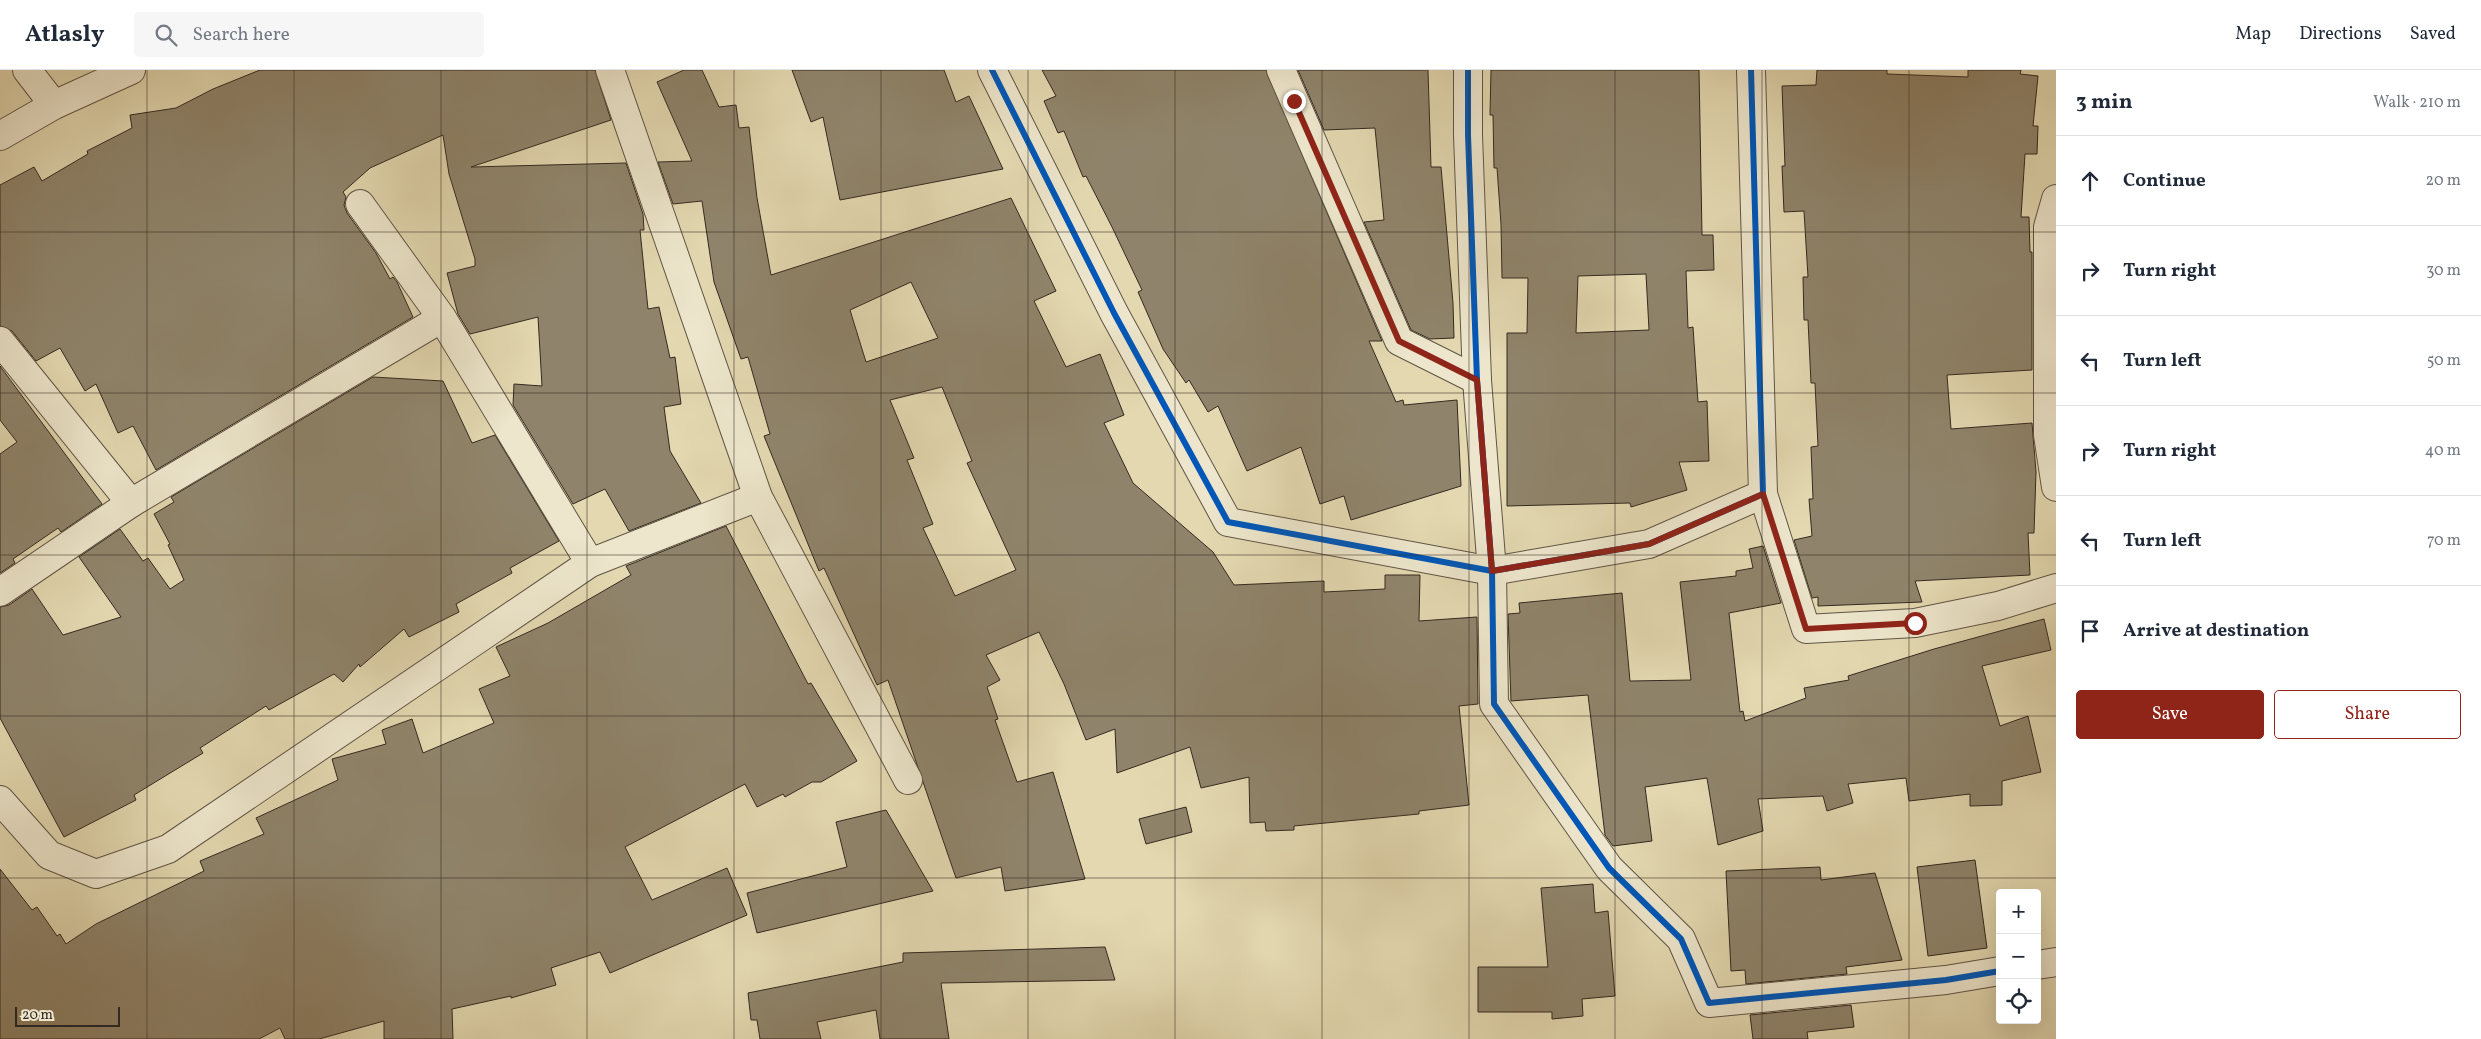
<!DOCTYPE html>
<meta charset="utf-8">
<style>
body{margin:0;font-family:Vollkorn,serif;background:#f6f6f7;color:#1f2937}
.controls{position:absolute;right:15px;bottom:15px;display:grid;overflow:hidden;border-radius:5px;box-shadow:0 5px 20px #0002}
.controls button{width:45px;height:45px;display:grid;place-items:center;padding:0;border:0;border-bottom:1px solid #e0e1e3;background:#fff;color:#1f2937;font:25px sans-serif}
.scale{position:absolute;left:15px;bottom:12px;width:105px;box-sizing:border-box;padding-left:5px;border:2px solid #342921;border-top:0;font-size:14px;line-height:18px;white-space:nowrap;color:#342921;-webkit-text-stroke:4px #ede6cc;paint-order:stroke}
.stop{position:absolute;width:15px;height:15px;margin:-11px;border:4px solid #8f2418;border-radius:50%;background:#fff}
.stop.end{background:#8f2418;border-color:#fff;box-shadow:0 1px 5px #0008}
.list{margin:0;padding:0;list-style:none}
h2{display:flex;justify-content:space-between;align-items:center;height:65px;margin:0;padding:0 20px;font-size:21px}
h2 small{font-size:16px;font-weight:400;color:#747a83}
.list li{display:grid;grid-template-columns:32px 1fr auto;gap:15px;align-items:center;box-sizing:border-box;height:90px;padding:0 20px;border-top:1px solid #e0e1e3}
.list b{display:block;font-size:19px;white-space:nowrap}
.list em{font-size:16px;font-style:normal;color:#747a83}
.actions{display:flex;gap:10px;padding:15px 20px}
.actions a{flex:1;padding:11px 0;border:1px solid #8f2418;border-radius:5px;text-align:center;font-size:18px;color:#8f2418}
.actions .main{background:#8f2418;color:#fff}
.icon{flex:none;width:28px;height:28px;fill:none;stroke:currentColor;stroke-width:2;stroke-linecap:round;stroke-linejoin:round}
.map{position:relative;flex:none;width:2056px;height:969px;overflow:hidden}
header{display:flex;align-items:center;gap:30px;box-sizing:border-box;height:70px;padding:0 25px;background:#fff;border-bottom:1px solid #e0e1e3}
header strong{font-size:24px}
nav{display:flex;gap:28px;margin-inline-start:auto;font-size:18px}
.search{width:350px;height:45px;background:#f6f6f7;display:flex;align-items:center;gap:12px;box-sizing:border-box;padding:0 18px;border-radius:5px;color:#747a83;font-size:19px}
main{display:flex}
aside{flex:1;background:#fff}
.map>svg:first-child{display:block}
.building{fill:#8f846b;stroke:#342921;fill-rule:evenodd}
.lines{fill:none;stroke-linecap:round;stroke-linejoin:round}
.street-casing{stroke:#605545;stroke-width:30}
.street{stroke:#ede6cc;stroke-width:28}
.cycleway-casing{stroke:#ede6cc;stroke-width:9}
.cycleway{stroke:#0057b8;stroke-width:6}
.route{stroke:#8f2418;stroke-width:6}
.grid{fill:none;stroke:#342921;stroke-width:1;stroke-opacity:0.55}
</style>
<header>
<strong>Atlasly</strong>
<div class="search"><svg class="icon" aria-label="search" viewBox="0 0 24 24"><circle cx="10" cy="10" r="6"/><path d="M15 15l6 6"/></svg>Search here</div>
<nav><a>Map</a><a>Directions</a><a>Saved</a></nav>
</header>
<main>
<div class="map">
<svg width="2056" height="969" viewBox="0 0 2056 969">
<rect width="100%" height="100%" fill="#e3d8b0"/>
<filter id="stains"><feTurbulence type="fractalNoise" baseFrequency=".004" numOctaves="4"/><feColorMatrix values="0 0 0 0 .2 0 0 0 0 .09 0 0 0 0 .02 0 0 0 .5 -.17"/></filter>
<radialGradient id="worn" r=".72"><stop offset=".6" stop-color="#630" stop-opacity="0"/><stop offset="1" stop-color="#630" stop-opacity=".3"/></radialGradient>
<g class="building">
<path d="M260,0H595L611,50L471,97L626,93L643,144L644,160H640L648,239L659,237L670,288L675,287L681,334L664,337L670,381L701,433L629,461L605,419L573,434L513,335L514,314L542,316L538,247L470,264L458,244L447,203L475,196V189L449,104L443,65L370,98L343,122L346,127L344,135L347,143L376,183L390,209L393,207L397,212L413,247L156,400L133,356L118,363L96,314L85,321L60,278L36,291L12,261L0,256V115L34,97L42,111L88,84L87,81L132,58L130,45L176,38L213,19Z"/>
<path d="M684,0H702L719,37L736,35L739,58L749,57L757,128L771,205L1011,128L1056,221L1034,231L1066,297L1100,284L1124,345L1104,353L1133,413L1213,482L1234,515L1324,511V522L1385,519V505H1420L1419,551L1477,547L1478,634L1459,636L1469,735L1419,741V744L1294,756V760L1266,761L1265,752L1250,753L1249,707L1201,718L1190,677L1117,703L1115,659L1086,670L1064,614L1039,562L986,585L1000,610L987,617L998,649L995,650L1017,712L1053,702L1085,809L1005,821L1001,797L956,808L888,610L877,615L824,498L819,501L764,366L770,364L748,287L741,289L714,212L702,131L673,134L658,92L692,91L657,12ZM911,212L938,268L866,292L850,240ZM942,317L972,391L967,393L1016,500L955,526L923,458L933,454L907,390L914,388L890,330Z"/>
<path d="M792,0H944L956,32L969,26L1003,99L840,130L823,47L811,52Z"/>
<path d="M1042,0H1266L1382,271H1369L1396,332L1403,330L1404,335L1457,330L1461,416L1351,450L1344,426L1320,434L1301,377L1247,401L1218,336L1208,342L1189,310L1186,313L1163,279L1138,222L1142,220L1112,157L1086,106L1083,107L1064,61L1058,63L1044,31L1056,26Z"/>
<path d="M1298,0H1428L1431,97H1441L1453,233L1454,268L1430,269L1411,260L1364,152L1384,150L1375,58L1324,60Z"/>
<path d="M1491,0H1699L1702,165H1713L1714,200L1686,201L1688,258L1693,257L1698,332L1707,331L1709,391L1679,392L1687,420L1631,437L1630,433L1507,436V263H1527L1528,208H1502L1501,154L1497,98H1494L1493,45H1490ZM1646,204L1649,260L1576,263L1578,206Z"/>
<path d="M1817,0H1887V4L1968,7V0H2021L2020,4L2038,6L2033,56H2038L2037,84H2025L2021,147H2029L2030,182H2032V300L1947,305L1951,359L2032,353L2036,402L2034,463H2028L2030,505L1915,511L1922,532L1818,536V527L1812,528L1794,470L1812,466L1809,429H1813L1811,377L1818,376L1815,313H1811L1808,250H1804L1803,207H1808L1804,141L1784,142L1782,96H1785L1782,16L1816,15Z"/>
<path d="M0,296L102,434L61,462L58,458L13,489L15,493L0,503V384L17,372L0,350Z"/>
<path d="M373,307L443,311L472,373L495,365L559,471L510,498L512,503L456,534L459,542L409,567L404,559L360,597L359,594L343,612L334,604L269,640L266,636L200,678L203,683L134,725L136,730L64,767L0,648V537L9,535L32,519L63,565L121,547L79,487L120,459L143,491L148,488L170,519L184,510L168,475L170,474L154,444L174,432L171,427Z"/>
<path d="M726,456L808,614L811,613L857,691L821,712H812L785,727L783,724L757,737L745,714L625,777L652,830L727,798L747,845L610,903L600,882L551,898L556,915L511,928V926L452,939L453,969H384V951L319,969H285L280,958L259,969H0V799L32,840L37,837L57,866L60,864L66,874L96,854L204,801L200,791L264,764L256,748L338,710L332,689L386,674L382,660L412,649L423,683L494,653L479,619L510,606L496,577L548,553L631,505L626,496Z"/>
<path d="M1763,476L1781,533L1729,543L1740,642L1743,641L1745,651L1806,628L1804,618L1849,610L1848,606L1934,579L2044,549L2051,580L1982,596L2000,656L2028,646L2041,702L2002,711V735L1970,736V724L1909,731L1906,708L1848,714L1853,733L1827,741L1823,726L1758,729L1763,761L1718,775L1707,708L1645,717L1652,771L1613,776L1605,765L1588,625L1511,631L1508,544L1520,543L1519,533L1622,523L1630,611L1691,610L1680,512L1736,506V501L1753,498L1749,479Z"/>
<path d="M1186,737L1192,762L1146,774L1139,749Z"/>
<path d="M886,740L933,821L757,863L747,823L847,797L836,752Z"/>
<path d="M1975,790L1987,878L1928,886L1917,797Z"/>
<path d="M1820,797L1821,810L1875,803L1902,890L1846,897L1847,904L1746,914L1745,900L1731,901L1726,801Z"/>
<path d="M1593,814L1595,843L1608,841L1615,926L1582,929L1583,946L1552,949V942H1478V897H1548L1541,818Z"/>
<path d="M1105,877L1115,910L941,913L949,969H880L876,940L817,952L821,969H760L757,950H751L748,923L903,892V883Z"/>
<path d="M1851,935L1854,957L1807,962L1808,969H1753L1750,945Z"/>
</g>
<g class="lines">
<g class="street-casing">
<g id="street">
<path d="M27,0L54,35"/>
<path d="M610,0L758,427L908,710"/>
<path d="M992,0L1114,243L1228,452L1492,501L1649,474L1763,424L1751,0"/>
<path d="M1281,0L1399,271L1477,310"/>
<path d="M1468,0V65L1477,310L1492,501L1494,634L1609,798L1681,869L1709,933L1946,910L2000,901"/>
<path d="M0,66L54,35L131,0"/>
<path d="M2056,129L2048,157V365L2056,417"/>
<path d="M360,134L442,248"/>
<path d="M0,271L131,433"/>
<path d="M1763,424L1806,559L1915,553L1998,536L2056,518"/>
<path d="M0,522L131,433L442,248L590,493"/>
<path d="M0,730L49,785L96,804L168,779L590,493L758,427"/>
<path d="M2037,895L2056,892"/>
</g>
</g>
<use href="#street" class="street"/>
<g class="cycleway-casing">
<g id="cycleway">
<path d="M992,0L1114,243L1228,452L1492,501L1649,474L1763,424L1751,0"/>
<path d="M1468,0V65L1477,310L1492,501L1494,634L1609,798L1681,869L1709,933L1946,910L2000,901"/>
</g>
</g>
<use href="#cycleway" class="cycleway"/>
</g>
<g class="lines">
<path class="route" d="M1294,31L1399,271L1477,310L1492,501L1649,474L1763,424L1806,559L1915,553"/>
</g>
<path class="grid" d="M147,0V969M294,0V969M441,0V969M587,0V969M734,0V969M881,0V969M1028,0V969M1175,0V969M1322,0V969M1469,0V969M1615,0V969M1762,0V969M1909,0V969M0,162H2056M0,323H2056M0,485H2056M0,646H2056M0,808H2056"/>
<rect width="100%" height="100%" filter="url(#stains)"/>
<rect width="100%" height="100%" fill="url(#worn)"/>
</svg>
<div class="controls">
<button>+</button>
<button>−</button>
<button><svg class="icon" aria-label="locate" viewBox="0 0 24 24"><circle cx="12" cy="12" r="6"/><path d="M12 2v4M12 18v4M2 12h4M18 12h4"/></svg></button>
</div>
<div class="scale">20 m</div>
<div class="stop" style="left:1915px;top:553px"></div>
<div class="stop end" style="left:1294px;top:31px"></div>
</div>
<aside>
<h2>3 min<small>Walk · 210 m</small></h2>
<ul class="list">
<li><svg class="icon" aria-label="ahead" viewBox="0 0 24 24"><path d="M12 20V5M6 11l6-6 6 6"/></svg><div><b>Continue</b></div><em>20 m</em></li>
<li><svg class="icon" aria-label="right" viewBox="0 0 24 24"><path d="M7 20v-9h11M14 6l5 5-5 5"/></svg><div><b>Turn right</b></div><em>30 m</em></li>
<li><svg class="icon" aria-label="left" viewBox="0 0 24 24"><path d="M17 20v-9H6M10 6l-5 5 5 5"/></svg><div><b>Turn left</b></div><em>50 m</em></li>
<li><svg class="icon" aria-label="right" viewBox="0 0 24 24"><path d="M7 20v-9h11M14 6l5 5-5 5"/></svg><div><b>Turn right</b></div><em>40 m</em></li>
<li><svg class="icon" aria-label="left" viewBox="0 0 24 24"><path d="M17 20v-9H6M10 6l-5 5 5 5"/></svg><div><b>Turn left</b></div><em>70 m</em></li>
<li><svg class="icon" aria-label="arrive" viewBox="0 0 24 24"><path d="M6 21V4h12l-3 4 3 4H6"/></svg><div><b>Arrive at destination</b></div></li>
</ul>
<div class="actions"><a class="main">Save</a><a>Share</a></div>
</aside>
</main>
